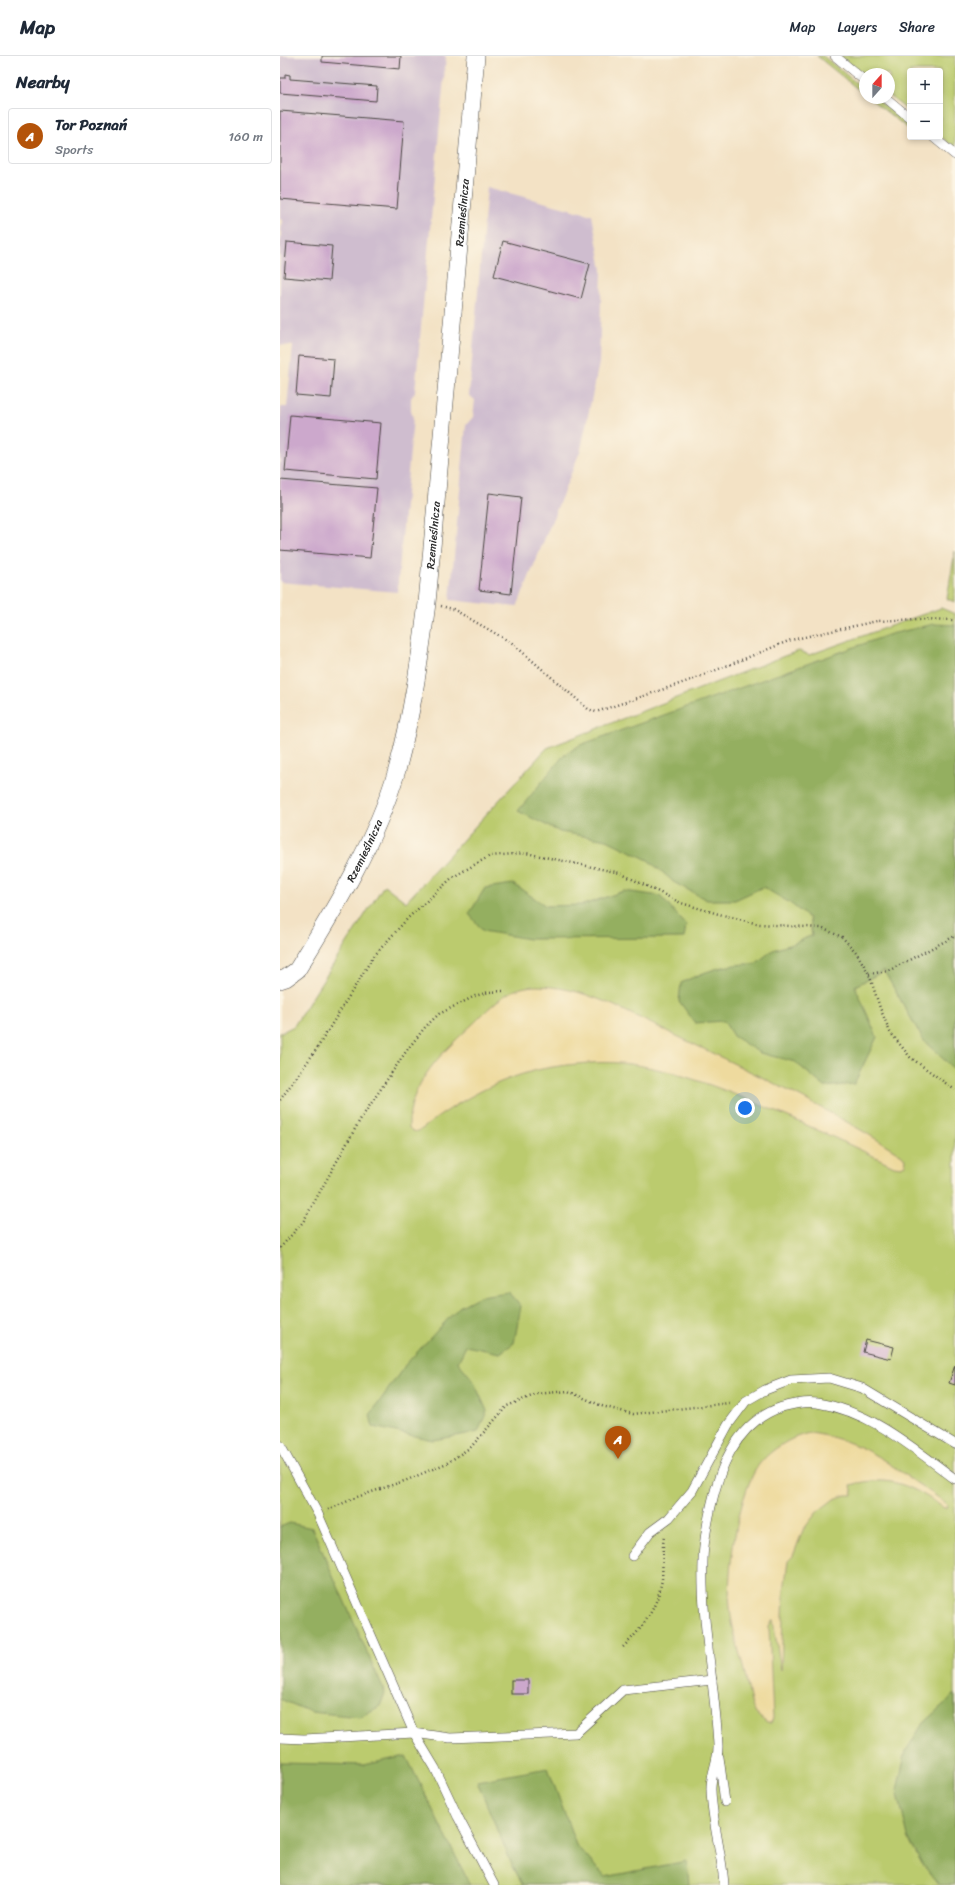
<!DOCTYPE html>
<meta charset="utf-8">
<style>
body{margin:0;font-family:Sriracha,sans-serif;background:#f2f2f3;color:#1f2937}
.controls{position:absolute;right:12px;top:12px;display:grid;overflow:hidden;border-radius:4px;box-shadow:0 2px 6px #0003}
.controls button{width:36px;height:36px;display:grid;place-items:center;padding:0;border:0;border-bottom:1px solid #e0e1e3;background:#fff;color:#1f2937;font:20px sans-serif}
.compass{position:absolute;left:579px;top:12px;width:36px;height:36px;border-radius:50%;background:#fff;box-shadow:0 2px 6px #0003;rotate:21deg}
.you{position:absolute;left:465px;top:1052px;width:14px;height:14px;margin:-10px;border:3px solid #fff;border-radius:50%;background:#1a73e8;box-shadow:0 0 0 6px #1a73e833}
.badge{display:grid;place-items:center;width:26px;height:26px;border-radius:50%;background:#b45309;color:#fff;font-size:13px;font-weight:700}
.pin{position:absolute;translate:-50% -33px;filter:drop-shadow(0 1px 2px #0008)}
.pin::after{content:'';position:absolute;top:21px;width:14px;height:12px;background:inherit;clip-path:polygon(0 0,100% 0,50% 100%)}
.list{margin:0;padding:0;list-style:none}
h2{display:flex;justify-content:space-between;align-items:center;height:52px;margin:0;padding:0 16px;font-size:17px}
h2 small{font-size:13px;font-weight:400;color:#747a83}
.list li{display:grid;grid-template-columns:26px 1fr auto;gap:12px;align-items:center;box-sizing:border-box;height:56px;margin:0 8px 8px;padding:0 8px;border:1px solid #e0e1e3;border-radius:4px}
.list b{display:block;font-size:15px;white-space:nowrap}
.list p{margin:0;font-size:13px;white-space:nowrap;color:#747a83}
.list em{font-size:13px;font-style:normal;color:#747a83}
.map{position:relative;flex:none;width:675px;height:1829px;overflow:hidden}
header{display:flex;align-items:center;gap:24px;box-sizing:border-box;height:56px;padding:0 20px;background:#fff;border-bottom:1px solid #e0e1e3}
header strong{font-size:19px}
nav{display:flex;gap:22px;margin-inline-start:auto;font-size:14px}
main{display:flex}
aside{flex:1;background:#fff}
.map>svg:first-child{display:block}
.industrial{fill:#cfbdcf}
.green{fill:#bbcb6e;stroke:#737b4c}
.forest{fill:#94af61;stroke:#606d46}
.sand{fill:#eeda9e;stroke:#8c8264}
.building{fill:#cca8cc}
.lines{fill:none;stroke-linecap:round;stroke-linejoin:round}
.lane-casing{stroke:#494642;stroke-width:10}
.street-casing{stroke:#494642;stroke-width:18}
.path{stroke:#494642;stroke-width:2.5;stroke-dasharray:1 3;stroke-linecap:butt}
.lane{stroke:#fff;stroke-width:9}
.street{stroke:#fff;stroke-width:17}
.labels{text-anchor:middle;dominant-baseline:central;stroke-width:4;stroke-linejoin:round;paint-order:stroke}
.street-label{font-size:11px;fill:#2b2b2b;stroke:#fcf5e5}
</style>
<header>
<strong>Map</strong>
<nav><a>Map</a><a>Layers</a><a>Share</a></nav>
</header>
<main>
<aside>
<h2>Nearby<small></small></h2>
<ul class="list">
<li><span class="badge">A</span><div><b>Tor Poznań</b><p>Sports</p></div><em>160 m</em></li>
</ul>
</aside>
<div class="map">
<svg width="675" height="1829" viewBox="0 0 675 1829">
<rect width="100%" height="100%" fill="#fcf5e5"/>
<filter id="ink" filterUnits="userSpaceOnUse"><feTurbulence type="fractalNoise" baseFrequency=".025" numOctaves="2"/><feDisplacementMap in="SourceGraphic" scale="8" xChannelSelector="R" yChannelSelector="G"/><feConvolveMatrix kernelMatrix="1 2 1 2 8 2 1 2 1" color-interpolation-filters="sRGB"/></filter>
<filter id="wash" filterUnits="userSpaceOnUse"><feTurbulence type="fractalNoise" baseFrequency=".012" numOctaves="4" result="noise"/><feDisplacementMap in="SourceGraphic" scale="16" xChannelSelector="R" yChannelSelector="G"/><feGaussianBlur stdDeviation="0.9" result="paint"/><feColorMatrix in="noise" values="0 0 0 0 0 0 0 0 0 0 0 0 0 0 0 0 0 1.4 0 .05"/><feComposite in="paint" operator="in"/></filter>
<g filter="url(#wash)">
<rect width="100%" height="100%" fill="#f3e2c5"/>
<g class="industrial">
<path d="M0,0H166L135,336L131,342V354L133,362L117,536L0,526V364L1,351H7L13,290L0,289V191L2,164L0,163Z"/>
<path d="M207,131L312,159L322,214L319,307L301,393L237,551L170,544L186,369L193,361L195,344L189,339Z"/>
</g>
<g class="green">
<path d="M537,0H543L585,34V39Z"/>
<path d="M559,0H675V92L660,80V15H630V56L609,40V18H585V21Z"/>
<path d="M589,42H595L630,70V74Z"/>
<path d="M675,495V546L667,543Z"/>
<path d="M661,552L675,558V1829H0V977L14,970L104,829L126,846L267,692L507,599L519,595L529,599Z"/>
</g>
<g class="forest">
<path d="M654,568L675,569V1014L644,985L604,915L575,930L597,981L574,1028L545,1031L515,1006L480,997L453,980L444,965L415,967L399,945L401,927C425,915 448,907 475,908L493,894L515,887L532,879L529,862L510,847L483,831L455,844H427L395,827L368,804L327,784L280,776L238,755L284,699L300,689L611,578Z"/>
<path d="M233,828L266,850L303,849L344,835L380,840L406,869L404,882L249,883L203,875L189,858L205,832Z"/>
<path d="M229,1236L241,1250L234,1287L220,1297L186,1290L178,1306L193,1324L207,1355L198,1376L153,1384L93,1371L90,1359L126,1308L179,1251L200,1240Z"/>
<path d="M10,1467L32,1472L105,1637L100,1650L80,1661L31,1656L0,1643V1471Z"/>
<path d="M675,1638V1829H659L640,1805L628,1781L617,1734L626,1695L643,1667Z"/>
<path d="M126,1700L190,1829H0V1707L84,1709Z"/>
<path d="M268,1712L296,1789L325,1821L407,1805L409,1829H243L232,1809L197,1725Z"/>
</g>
<g class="sand">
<path d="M259,930C287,931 310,939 335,950C432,998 531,1041 622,1099L626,1104L625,1109L621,1111L614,1110C573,1090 532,1071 490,1053C445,1034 399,1015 350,1008C328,1005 302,1007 280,1010C238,1015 198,1034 164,1057C156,1062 149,1068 142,1073C136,1077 133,1076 129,1072C127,1027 165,994 195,966C206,955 218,942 233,935C242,931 250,930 259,930Z"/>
<path d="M530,1377C575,1383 599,1400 635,1426C645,1433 658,1440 667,1449L666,1452H664C633,1430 609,1418 571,1429L573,1439H566L554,1443L537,1456L523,1474L513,1500L508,1505L504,1535L501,1614L493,1564L489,1571L493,1662L491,1667H487L476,1658L472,1650C469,1639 467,1626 464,1615C459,1594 452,1573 450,1552C446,1517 458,1443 476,1413C486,1396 512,1380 530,1377Z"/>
</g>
<g id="blocks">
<g class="building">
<path d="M42,0H121L120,13L42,6Z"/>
<path d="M5,18L10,19V23L97,30L96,45L0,37V22H5Z"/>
<path d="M0,55L124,65L117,153L0,143Z"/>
<path d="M223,185L310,208L301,243L214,220Z"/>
<path d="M7,186L52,190L49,225L4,221Z"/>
<path d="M19,300L54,303L51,342L16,339Z"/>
<path d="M10,359L101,367L96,423L5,415Z"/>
<path d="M0,424L97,432L90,502L0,494Z"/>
<path d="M209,437L241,441L231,538L199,534Z"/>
<path d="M586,1284L614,1291L611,1303L583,1296Z"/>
<path d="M675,1309V1329L669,1327Z"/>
<rect x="231" y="1624" width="17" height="14"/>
</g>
</g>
</g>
<g filter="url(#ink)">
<use href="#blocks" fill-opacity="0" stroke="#494642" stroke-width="1"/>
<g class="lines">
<g class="lane-casing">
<g id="lane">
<path d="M555,0L585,25"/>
<path d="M606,42L630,62"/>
<path d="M653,81L675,99"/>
<path d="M0,1389L38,1458L134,1677L155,1712L178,1761L214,1829"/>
<path d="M352,1500L370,1476L389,1462L412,1435L448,1369L466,1345L485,1334L511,1324L549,1322L582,1332L675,1388"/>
<path d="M0,1682L24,1683L134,1677L170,1682L296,1677L343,1634L432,1624"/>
<path d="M439,1701L445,1746"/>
<path d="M444,1829C442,1797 432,1766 431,1734C430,1719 439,1704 438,1689C435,1628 421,1567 423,1506C423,1490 426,1475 429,1460C438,1415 454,1367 502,1351C513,1348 526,1345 537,1347C591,1355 633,1392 675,1423"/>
</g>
</g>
<g class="street-casing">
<g id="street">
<path id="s1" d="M0,924L6,922L17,914C56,851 96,785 117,714C132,659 140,603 147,547L196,0"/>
</g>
</g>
<g class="path">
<path d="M161,550L173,553L232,587L308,653L316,656L414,623L511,584L597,565L638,563L675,564"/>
<path d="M589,918L608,915L675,880"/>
<path d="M0,1044L36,994L93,901L128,862L173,821L210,800L246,797L340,817L401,847L435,857L479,868L541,872L562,881L576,896L589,918L600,952L610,976L630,1001L675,1034"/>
<path d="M0,1192L23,1166L80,1064L127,994L146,970L159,958L195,940L209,936L223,935"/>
<path d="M48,1454L77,1441L127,1424L167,1407L191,1391L227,1350L257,1338L288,1335L322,1350L353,1358L449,1347"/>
<path d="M343,1591C363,1572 378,1551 382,1523C383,1509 382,1494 384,1480"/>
</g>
<use href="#lane" class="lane"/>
<use href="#street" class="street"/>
</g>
</g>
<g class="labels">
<g class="street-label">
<text stroke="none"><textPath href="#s1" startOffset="806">Rzemieślnicza</textPath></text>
<text stroke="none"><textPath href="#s1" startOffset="482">Rzemieślnicza</textPath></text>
<text stroke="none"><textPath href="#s1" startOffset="157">Rzemieślnicza</textPath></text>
</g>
</g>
</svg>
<div class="controls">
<button>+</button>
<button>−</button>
</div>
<svg class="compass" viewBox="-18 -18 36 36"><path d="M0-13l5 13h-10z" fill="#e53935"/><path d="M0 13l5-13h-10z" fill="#747a83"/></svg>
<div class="you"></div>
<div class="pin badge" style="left:338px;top:1403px">A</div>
</div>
</main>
